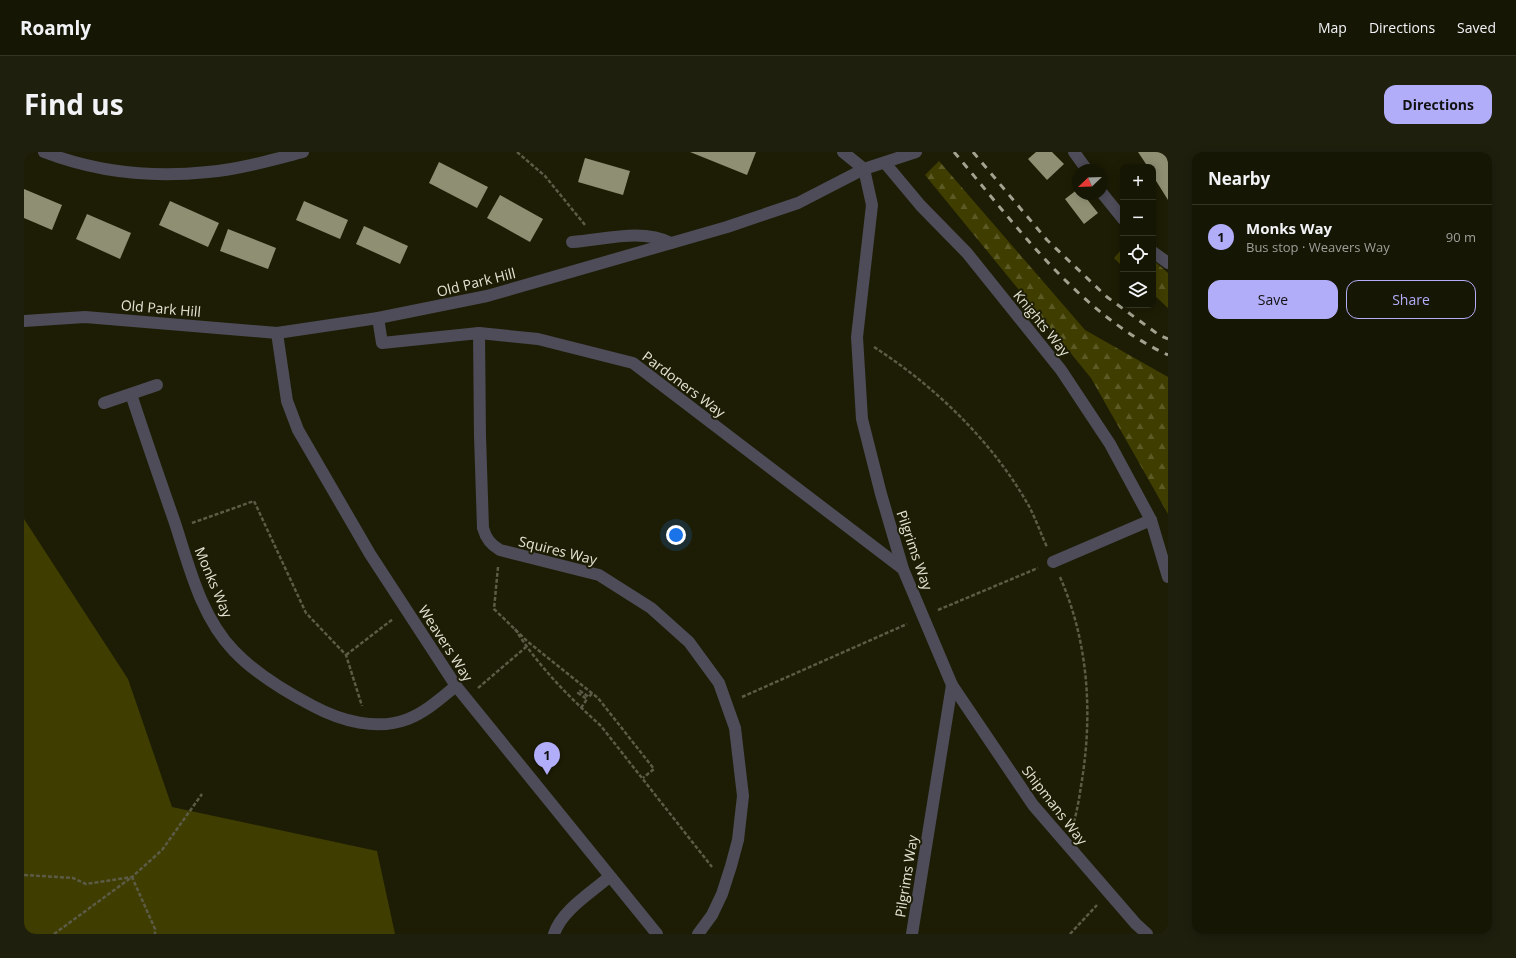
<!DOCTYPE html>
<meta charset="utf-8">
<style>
body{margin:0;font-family:"Open Sans",sans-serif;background:#1f1f0e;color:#f1f3f6}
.controls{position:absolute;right:12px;top:12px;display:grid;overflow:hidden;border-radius:8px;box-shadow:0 2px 10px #0003}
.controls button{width:36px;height:36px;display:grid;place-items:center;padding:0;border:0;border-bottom:1px solid #353526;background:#161604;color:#f1f3f6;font:20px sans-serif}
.compass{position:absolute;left:1048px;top:12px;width:36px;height:36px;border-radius:50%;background:#161604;box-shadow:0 2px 10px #0003;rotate:247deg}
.you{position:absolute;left:652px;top:383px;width:14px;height:14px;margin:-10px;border:3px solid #fff;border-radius:50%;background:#1a73e8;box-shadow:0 0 0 6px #1a73e833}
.badge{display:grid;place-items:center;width:26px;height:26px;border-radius:50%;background:#b2adf9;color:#111;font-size:13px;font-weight:700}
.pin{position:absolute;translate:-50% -33px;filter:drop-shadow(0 1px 2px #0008)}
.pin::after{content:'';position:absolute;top:21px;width:14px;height:12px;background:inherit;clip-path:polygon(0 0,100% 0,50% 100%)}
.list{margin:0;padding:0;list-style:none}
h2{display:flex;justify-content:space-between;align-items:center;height:52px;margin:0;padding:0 16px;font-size:17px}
h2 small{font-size:13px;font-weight:400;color:#9e9f9a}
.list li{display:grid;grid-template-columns:26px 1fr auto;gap:12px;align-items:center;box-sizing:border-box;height:64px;padding:0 16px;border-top:1px solid #353526}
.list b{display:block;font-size:15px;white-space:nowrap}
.list p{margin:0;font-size:13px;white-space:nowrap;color:#9e9f9a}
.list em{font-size:13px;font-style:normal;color:#9e9f9a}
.actions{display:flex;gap:8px;padding:12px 16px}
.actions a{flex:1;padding:9px 0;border:1px solid #b2adf9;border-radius:12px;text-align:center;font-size:14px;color:#b2adf9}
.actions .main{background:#b2adf9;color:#111}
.icon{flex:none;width:22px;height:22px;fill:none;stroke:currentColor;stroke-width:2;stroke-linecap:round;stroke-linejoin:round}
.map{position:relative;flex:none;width:1144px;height:782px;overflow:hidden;border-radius:12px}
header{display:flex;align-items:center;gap:24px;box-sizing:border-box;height:56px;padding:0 20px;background:#161604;border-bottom:1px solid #353526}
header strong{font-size:19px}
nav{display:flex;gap:22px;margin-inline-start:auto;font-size:14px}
.intro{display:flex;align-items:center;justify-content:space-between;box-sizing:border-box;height:96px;padding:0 24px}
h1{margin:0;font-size:28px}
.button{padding:10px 18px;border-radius:12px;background:#b2adf9;color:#111;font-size:14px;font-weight:700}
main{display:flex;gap:24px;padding:0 24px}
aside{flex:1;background:#161604;border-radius:12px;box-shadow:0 2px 10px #0003}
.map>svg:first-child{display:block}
.grass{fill:#3f3d00}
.forest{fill:url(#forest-firs)}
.building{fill:#8f8f73}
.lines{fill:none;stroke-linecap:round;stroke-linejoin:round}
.path{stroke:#5b5b46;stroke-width:2.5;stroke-dasharray:4 2;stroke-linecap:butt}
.minor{stroke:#4d4c58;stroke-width:12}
.rail{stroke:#a2a290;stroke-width:3;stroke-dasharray:7 7;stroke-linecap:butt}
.labels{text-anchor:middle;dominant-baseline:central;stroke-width:4;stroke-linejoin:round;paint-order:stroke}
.street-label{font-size:14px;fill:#e3e4d4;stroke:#1d1d05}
</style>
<header>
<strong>Roamly</strong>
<nav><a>Map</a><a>Directions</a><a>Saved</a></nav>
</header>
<div class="intro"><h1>Find us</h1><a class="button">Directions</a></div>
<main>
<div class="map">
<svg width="1144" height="782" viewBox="0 0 1144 782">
<defs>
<pattern id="forest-firs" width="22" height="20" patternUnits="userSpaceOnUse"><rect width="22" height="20" fill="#3f3d00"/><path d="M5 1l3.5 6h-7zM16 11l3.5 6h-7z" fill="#5b5924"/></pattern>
</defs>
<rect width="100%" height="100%" fill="#1d1d05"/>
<path class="grass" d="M0,367L104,527L148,655L353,699L371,782H0Z"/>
<g class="forest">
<path d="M915,9L1061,178L1144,225V362L1067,226L901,23Z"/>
<path d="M1099,96V115L1090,106Z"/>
<path d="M1129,108L1144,121V156L1129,142Z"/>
</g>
<g class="building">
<path d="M666,0H732L723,23Z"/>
<path d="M1012,0H1028L1040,12L1023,28L1004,7Z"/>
<path d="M1114,0H1143L1144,2V48L1129,24V15H1124Z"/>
<path d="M561,6L606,19L599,43L554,30Z"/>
<path d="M415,10L464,35L453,56L405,31Z"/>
<path d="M0,37L38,53L28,78L0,66Z"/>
<path d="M1054,37V42H1059L1074,61L1060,72L1041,47Z"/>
<path d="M476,43L519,67L506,90L463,66Z"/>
<path d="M146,49L195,71L184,95L135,73Z"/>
<path d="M280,49L324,68L316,87L272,68Z"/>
<path d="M63,62L107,81L96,107L52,87Z"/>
<path d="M340,74L384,94L376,112L332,92Z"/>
<path d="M204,77L252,96L244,117L196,99Z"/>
</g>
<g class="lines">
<g class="path">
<path d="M493,0L521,24L561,73"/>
<path d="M850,195C912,235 970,291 1006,356C1012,368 1017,382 1023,395"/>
<path d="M168,371L230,349L282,461L322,503L338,554"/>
<path d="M474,415L470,457L503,489L574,546L630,617L619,626"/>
<path d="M1036,425C1065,491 1069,564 1057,634C1055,647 1053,660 1049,673"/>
<path d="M914,458L1014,416"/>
<path d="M491,477C514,514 545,545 577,574L688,715"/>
<path d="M322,503L369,467"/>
<path d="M454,536L502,495"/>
<path d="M718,545L883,472"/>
<path d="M557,556L563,547L554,541L556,539L565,545L568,541"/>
<path d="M0,723L49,726L62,732L108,725L138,698L178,642"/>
<path d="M30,782L108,725L131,777V782"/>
<path d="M1046,782L1073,753"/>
</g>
<g class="minor">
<path d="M20,0C72,20 129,26 184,20C216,17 248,8 279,0"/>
<path d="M819,0L840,17"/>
<path d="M1050,0L1063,18"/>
<path d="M861,11L897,54L943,101L1037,218L1086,292L1127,368L1144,425"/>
<path d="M840,17L848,53L833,185L838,267L857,342L879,417L928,533L888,782"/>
<path d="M1078,41L1099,67"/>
<path d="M548,90C580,88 617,76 647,91"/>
<path d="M1129,100L1144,111"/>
<path d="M354,166L358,191L455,181L514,187L609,211L879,417"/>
<path d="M0,169L61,165L253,181L354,166L463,144L703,75L774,51L840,17L892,0"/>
<path d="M253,181L263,249L274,278L346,402L432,534L633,782"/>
<path d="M455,181L456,284L459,376C462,387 467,393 476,398L575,423L627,456L665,490L695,531L711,576L719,644L714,688L707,714L698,742L688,763L674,782"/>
<path d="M107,242C121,285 136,328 151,371C165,414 177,465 210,499C232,522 260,539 289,554C317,569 353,579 384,567C402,560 417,546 432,534"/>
<path d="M80,251L133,233"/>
<path d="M1029,410L1127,368"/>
<path d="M928,533L1009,653L1112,772L1123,782"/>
<path d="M530,782C538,758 567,741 585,725"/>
</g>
<g class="rail">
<path d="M930,0C993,74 1054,161 1144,203"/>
<path d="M949,0L1023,88L1083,145L1135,183L1144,187"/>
</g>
</g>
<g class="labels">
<g class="street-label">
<text transform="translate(452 130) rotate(-14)">Old Park Hill</text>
<text transform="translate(137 156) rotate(5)">Old Park Hill</text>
<text transform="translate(1018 171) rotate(51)">Knights Way</text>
<text transform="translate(660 232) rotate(37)">Pardoners Way</text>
<text transform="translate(534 398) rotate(14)">Squires Way</text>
<text transform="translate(891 398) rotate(71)">Pilgrims Way</text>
<text transform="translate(190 430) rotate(67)">Monks Way</text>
<text transform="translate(422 491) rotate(57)">Weavers Way</text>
<text transform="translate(1031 653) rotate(52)">Shipmans Way</text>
<text transform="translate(882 724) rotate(-81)">Pilgrims Way</text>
</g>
</g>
</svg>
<div class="controls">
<button>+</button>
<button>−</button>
<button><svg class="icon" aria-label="locate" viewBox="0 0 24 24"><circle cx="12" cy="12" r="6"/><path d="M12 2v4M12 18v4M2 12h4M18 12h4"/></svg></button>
<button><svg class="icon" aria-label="layers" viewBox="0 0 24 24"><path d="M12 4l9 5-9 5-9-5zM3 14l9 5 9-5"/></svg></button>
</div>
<svg class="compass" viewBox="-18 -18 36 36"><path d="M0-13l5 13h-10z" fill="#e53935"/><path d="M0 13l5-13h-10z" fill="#9e9f9a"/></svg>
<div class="you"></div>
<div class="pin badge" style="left:523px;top:623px">1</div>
</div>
<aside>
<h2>Nearby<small></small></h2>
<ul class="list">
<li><span class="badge">1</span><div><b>Monks Way</b><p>Bus stop · Weavers Way</p></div><em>90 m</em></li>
</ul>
<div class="actions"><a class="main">Save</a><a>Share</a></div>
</aside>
</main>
